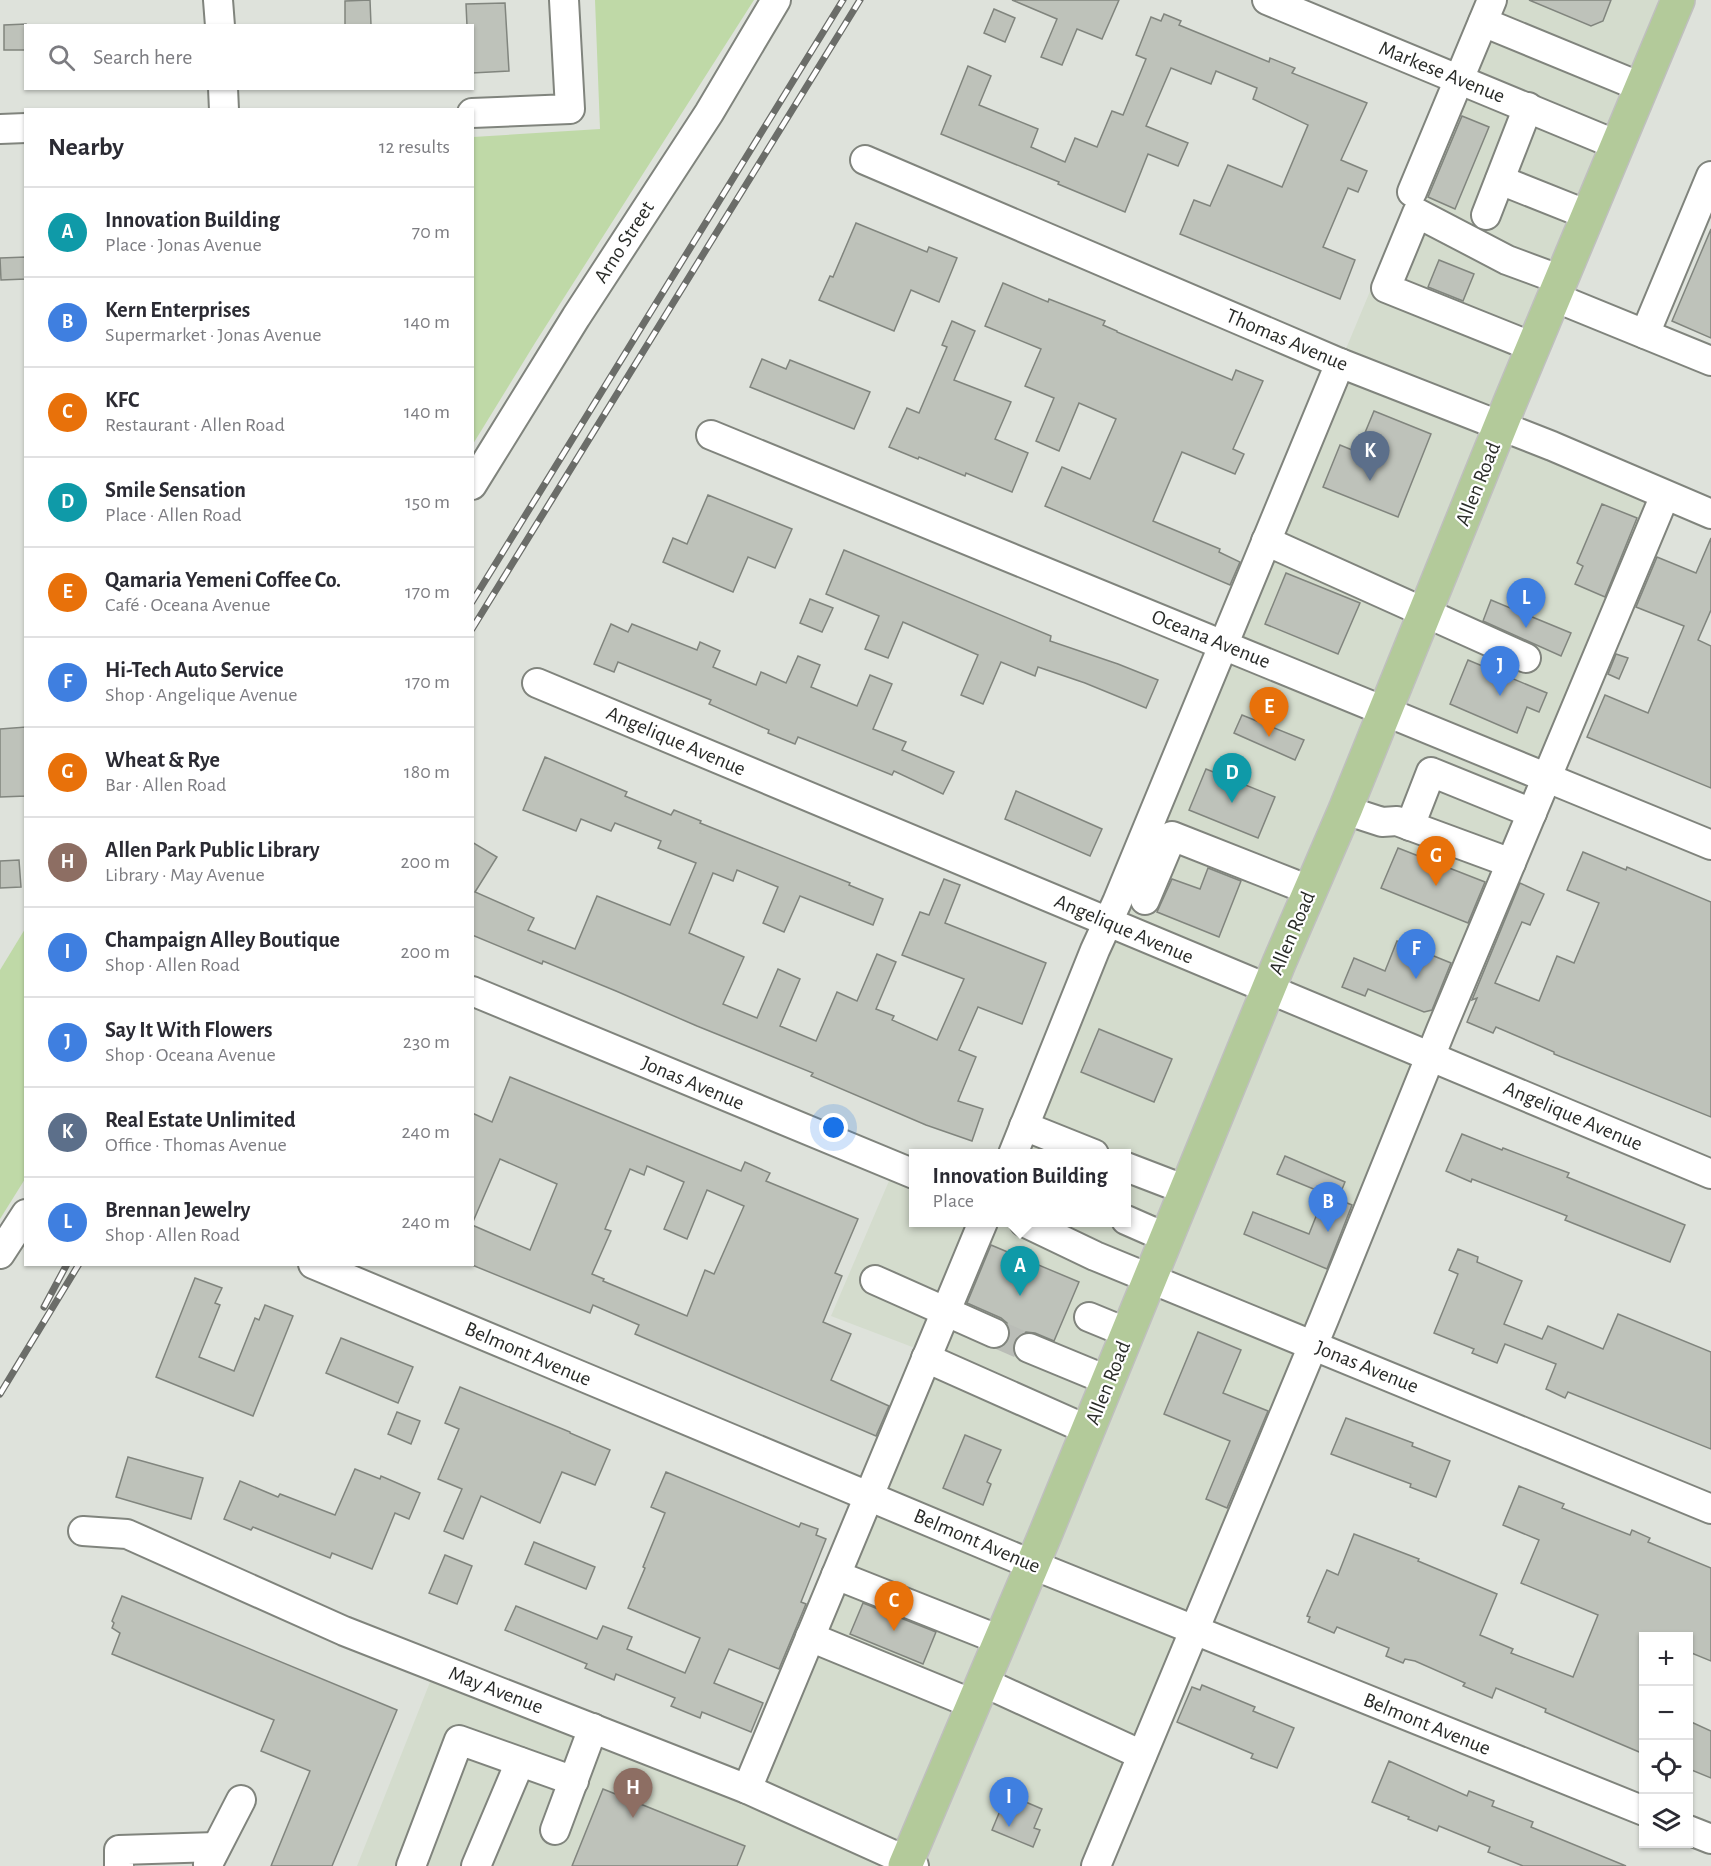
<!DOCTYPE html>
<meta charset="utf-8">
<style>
body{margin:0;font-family:"Alegreya Sans",sans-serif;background:#f7f7f7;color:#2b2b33}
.controls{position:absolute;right:18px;bottom:18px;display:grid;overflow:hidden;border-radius:0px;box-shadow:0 2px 4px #0004}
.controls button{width:54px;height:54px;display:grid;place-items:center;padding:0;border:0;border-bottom:2px solid #e1e1e2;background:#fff;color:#2b2b33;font:30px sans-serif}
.you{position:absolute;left:834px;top:1128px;width:21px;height:21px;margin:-15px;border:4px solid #fff;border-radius:50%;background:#1a73e8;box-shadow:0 0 0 9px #1a73e833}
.badge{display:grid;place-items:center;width:39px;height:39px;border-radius:50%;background:#b45309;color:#fff;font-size:20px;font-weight:700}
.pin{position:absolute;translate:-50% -50px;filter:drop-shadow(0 2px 3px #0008)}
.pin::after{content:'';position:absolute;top:32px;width:21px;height:18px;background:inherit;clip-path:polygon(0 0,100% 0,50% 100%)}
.popup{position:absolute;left:909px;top:1149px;width:222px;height:78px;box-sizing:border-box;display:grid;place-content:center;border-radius:0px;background:#fff;filter:drop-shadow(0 2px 4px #0005);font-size:20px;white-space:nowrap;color:#7c7c81}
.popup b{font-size:22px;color:#2b2b33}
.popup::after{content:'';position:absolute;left:50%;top:100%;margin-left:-12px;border:12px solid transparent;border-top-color:#fff}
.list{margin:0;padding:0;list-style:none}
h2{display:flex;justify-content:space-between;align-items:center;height:78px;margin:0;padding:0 24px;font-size:26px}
h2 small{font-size:20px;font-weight:400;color:#7c7c81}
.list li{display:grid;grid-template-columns:39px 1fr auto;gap:18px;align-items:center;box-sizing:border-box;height:90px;padding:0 24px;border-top:2px solid #e1e1e2}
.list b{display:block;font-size:22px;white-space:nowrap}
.list p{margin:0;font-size:20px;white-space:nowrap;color:#7c7c81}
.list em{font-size:20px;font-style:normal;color:#7c7c81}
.icon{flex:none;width:33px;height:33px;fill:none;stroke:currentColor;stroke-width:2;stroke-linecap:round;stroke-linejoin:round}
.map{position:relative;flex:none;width:1711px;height:1866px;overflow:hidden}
.search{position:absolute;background:#fff;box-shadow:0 2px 4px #0004;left:24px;top:24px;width:450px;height:66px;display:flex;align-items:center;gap:15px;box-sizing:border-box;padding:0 21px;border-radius:0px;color:#7c7c81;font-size:22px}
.panel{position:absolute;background:#fff;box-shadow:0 2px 4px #0004;left:24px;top:108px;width:450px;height:1158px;border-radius:0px}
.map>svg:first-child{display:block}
.built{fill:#d4dccd}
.green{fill:#bfd9a7}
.building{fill:#bec2ba;stroke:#81857e;stroke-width:1.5;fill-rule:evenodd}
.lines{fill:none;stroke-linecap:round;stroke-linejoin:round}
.minor-tunnel{stroke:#babdb7;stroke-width:28;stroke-dasharray:28 14;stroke-linecap:butt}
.minor-casing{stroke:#80847d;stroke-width:32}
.major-casing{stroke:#bfbfbe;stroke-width:36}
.minor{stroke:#fff;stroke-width:28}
.major{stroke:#b3ca9a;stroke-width:33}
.rail-casing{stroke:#6b6d69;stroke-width:7}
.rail{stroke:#fff;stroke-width:4.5;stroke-dasharray:14;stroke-linecap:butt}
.labels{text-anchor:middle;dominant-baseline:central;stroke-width:4.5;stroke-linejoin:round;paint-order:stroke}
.street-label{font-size:21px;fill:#292b28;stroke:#fff}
</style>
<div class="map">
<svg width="1711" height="1866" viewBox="0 0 1711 1866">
<rect width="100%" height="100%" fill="#dee2db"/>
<path class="built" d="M1492,0H1678L1502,426L1665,495L1096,1866H357L436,1667L747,1788L928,1353L831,1316L895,1167L913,1175L914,1222H1126V1154L1013,1153L1340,363Z"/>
<g class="green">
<path d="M595,0H754L535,343L473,444V137L600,129Z"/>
<path d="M25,929V1179L0,1219V970Z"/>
</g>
<g class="building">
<path d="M370,0L371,25L345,26V1Z"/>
<path d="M1012,0H1119L1102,39L1077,29L1062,65L1041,57L1057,19Z"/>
<path d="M1529,0H1611L1603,21L1591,26Z"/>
<path d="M505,3L509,71L472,73V26H467L466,4Z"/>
<path d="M994,9L1015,18L1005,42L984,33Z"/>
<path d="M1164,14L1181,21L1179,25L1269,62L1270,58L1295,68L1292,73L1367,103L1341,160L1367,171L1358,192L1348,188L1323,247L1355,260L1340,299L1180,234L1194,200L1210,206L1228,165L1282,187L1308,125L1253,99L1257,88L1216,71L1211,84L1171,68L1146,126L1188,143L1178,166L1148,154L1125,212L1058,184L1059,182L941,134L968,66L991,76L979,105L1038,129L1031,147L1065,162L1075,138L1097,147L1112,111L1123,115L1146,59L1136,55L1151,17L1161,21Z"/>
<path d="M26,24V50H4V25Z"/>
<path d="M1462,116L1489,127L1455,209L1428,197Z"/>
<path d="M856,223L927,252L929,247L957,258L939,302L911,290L894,331L819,300L830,276L833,277Z"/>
<path d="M1711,229V338L1672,321Z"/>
<path d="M26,257V279L1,280L0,258Z"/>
<path d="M1439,260L1474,274L1463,301L1428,287Z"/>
<path d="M1003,283L1048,302L1049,299L1105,321L1103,325L1117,331V332L1232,380L1236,370L1263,381L1233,449L1244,454L1235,474L1182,452L1153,521L1220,549L1219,552L1240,562L1230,585L1045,506L1062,467L1090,479L1116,419L1079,403L1059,451L1036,441L1054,398L1025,386L1041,349L985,326Z"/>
<path d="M952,321L975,331L954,380L1011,402L995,439L1028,453L1012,492L966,473L965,476L919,457L918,459L889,447L907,408L919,413L947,347L942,345Z"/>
<path d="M762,359L786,369L790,360L870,392L854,429L750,387Z"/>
<path d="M1374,411L1431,434L1398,517L1323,487L1340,445L1357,452Z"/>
<path d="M708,495L792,529L775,568L748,557L733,592L663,562L673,538L687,544Z"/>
<path d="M1602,504L1637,518L1605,597L1575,584L1583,566L1577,563Z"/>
<path d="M1711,538V610L1698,640L1711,646V788L1587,737L1605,695L1648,713L1684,626L1636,607L1657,557L1696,573Z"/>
<path d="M844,550L1051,636L1050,641L1118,664L1158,680L1146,708L1085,683L1038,667L1035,676L1001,662L983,704L961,695L978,655L903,622L888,658L865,649L879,616L826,594Z"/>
<path d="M1286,573L1360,603L1338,654L1265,624Z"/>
<path d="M810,599L833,608L822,632L800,623Z"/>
<path d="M1491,600L1571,633L1561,656L1483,621Z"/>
<path d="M611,624L628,632L632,624L697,650L700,642L720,651L713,667L756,685L761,672L786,683L798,656L820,665L811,687L857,706L870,675L892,684L873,729L906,742L902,750L954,772L943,794L894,771L892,775L798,737L795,744L768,733L769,730L709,704L711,700L618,662L614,672L594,664Z"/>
<path d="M1616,654L1628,658L1619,679L1608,674Z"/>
<path d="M1468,660L1547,693L1539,712L1527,707L1517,733L1450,704Z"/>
<path d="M1242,715L1304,740L1295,760L1234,733Z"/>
<path d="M26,727V796L0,797V729Z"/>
<path d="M545,757L627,792L625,796L671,815L674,810L701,821L700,823L850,883L849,885L883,899L873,925L800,896L784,932L763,923L778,887L737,870L733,881L713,873L689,933L744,957L723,1004L757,1018L778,969L800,979L780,1026L816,1041L837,992L857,1001L877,954L896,962L876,1009L894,1016L892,1020L937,1040L964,979L902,955L920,912L929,915L944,879L960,885L945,923L1046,963L1022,1024L978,1007L959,1050L976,1057L958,1101L983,1109L972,1141L926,1125L811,1076L813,1073L697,1026L616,991L543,961L542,964L472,935V842L497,857L475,892L534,918L528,930L575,949L597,896L670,925L696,863L658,848L661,841L615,823L611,831L581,819L576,831L523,810Z"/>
<path d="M1206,769L1275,797L1258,838L1189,810Z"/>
<path d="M1016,791L1102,829L1090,856L1005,819Z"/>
<path d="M1398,848L1485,882L1468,923L1381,888Z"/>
<path d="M1583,852L1626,870L1627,867L1711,902V1117L1554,1054V1052L1496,1027L1493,1033L1467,1022L1477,998L1472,1000L1520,883L1544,894L1530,925L1522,922L1495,983L1539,1001L1557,956L1574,963L1599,903L1567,890Z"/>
<path d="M19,860L21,887L0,888V861Z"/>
<path d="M1208,868L1241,881L1219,937L1157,912L1172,879L1200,889Z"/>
<path d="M1397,941L1451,963L1432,1010L1424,1012L1368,989L1365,996L1342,987L1354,958L1385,971Z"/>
<path d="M1099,1029L1172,1059L1154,1102L1081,1072Z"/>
<path d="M510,1077L741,1171L745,1162L770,1173L766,1181L858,1219L835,1273L842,1276L823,1322L851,1334L831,1380L889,1406L876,1436L635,1334L639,1325L593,1305L590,1313L472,1265V1225L530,1250L557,1184L500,1159L472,1224V1113L492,1122ZM647,1166L684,1182L664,1229L687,1239L707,1190L744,1206L714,1274L705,1270L687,1316L603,1281L604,1279L592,1274L611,1231L605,1229L630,1169L644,1175Z"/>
<path d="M1462,1134L1502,1150L1503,1148L1569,1173L1567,1177L1685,1225L1670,1262L1565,1220L1567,1216L1472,1179L1471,1182L1446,1171Z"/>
<path d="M1285,1156L1345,1182L1338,1199L1277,1174Z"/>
<path d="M1325,1194L1352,1205L1327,1269L1244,1234L1253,1212L1309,1234Z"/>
<path d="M991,1245L1079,1282L1054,1341L1035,1333L1026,1332L1020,1335L1010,1331L1007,1323L1001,1318L967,1303Z"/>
<path d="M1458,1249L1478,1257L1477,1262L1522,1281L1504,1324L1542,1339L1548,1326L1603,1349L1618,1314L1711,1352V1449L1568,1392L1565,1398L1546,1389L1556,1364L1505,1344L1497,1363L1472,1353L1474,1349L1434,1333L1458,1274L1449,1270Z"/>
<path d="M195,1278L222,1288L215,1303L220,1305L199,1357L234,1371L255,1318L259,1320L265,1305L293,1316L253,1416L156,1377Z"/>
<path d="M1198,1332L1241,1350L1223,1393L1268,1411L1227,1508L1206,1499L1230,1441L1164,1414Z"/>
<path d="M341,1338L413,1367L398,1403L326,1373Z"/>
<path d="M460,1387L570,1432V1433L610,1450L595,1485L562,1472L540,1523L481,1496L463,1539L444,1531L462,1489L438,1479L459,1429L445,1423Z"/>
<path d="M397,1412L420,1421L411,1444L388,1434Z"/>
<path d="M1346,1418L1413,1443L1412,1446L1450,1461L1436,1497L1410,1487L1411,1484L1331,1454Z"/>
<path d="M965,1435L1001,1450L987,1482L991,1484L983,1505L943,1488Z"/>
<path d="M128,1457L203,1478L191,1519L116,1497Z"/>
<path d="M355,1469L380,1479L381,1476L420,1493L409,1519L395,1513L372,1569L332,1553L330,1558L253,1527L251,1530L224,1519L240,1481L278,1497L280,1494L335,1515Z"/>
<path d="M666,1472L799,1527L801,1523L818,1529L816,1535L826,1539L801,1602L806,1604L779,1669L729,1649L714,1683L763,1703L751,1732L702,1712L700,1718L671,1706L675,1698L616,1674L614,1680L585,1668L587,1664L505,1630L516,1606L597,1639L603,1626L632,1637L627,1649L685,1673L700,1638L628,1608L645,1568L643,1567L665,1513L651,1507Z"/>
<path d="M1519,1486L1564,1504L1562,1508L1630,1535L1632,1530L1650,1538L1648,1542L1711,1568V1661L1689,1652V1636H1644V1754L1545,1712L1546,1709L1496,1688L1492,1698L1463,1686L1465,1683L1415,1661L1405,1659L1403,1663L1386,1656L1389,1648L1337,1627L1334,1633L1308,1622L1310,1617L1307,1616L1327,1570L1338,1575L1354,1534L1419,1559L1418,1561L1497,1594L1480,1635L1513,1649L1511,1653L1573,1677L1598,1615L1521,1583L1539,1540L1503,1525Z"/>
<path d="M534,1542L595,1567L586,1589L525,1564Z"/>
<path d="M445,1555L472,1566L457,1604L429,1593Z"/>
<path d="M122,1596L397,1710L332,1866H271L310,1771L261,1751L274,1720L112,1654L120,1633L112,1628L114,1623L112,1621Z"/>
<path d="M863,1603L936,1632L923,1664L850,1634Z"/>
<path d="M1202,1685L1255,1707L1253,1711L1294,1728L1277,1768L1251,1758L1253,1754L1177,1722L1192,1687L1200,1690Z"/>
<path d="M1689,1721L1711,1731V1778L1689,1769Z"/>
<path d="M1389,1761L1467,1796L1469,1791L1494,1801L1492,1806L1533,1822L1531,1827L1626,1866H1523L1488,1852L1490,1847L1439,1826L1437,1831L1408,1819L1409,1817L1372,1802Z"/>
<path d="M603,1789L745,1846L737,1866H572Z"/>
<path d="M1007,1794L1042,1809L1034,1828L1040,1830L1033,1847L992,1830Z"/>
</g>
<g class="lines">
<path class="minor-tunnel" d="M994,1333L1029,1348"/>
<g class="minor-casing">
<g id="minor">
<path d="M218,0L220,26"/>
<path d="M1267,0L1617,145"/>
<path d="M1483,22L1641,87"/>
<path d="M223,88L224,110"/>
<path d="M472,113L570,109L564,0"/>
<path d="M0,129L26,128"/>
<path d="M865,160L1340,363L1552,446L1711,514"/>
<path d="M1500,180L1588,215"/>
<path d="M1412,192L1492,0"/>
<path d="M1486,215L1528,107"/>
<path d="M1554,297L1711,361"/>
<path d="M1645,334L1711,176"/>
<path d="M1533,347L1386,288L1417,213L1507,260L1561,280"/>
<path d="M711,435L1711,845"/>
<path d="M472,485L576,317L709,113L776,0"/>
<path d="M1266,541L1526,658"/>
<path d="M537,683L1711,1174"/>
<path d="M1345,810L1382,822L1397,821L1511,863"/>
<path d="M1410,826L1431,772L1532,813"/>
<path d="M1145,900L1172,836L1309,890"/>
<path d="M472,991L914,1174"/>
<path d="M1024,1126L1094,1154"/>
<path d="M1013,1154L1095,950L1117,902L1340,363"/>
<path d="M1126,1167L1186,1190"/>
<path d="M1126,1220L1167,1238"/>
<path d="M1024,1222L1095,1256L1711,1509"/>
<path d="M0,1254L26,1214"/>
<path d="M313,1264L1033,1565L1644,1811"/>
<path d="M875,1280L994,1333"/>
<path d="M1089,1317L1128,1333"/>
<path d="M1029,1348L1109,1381"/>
<path d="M926,1358L1088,1430"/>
<path d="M83,1531L127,1534L344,1631L747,1789L907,1861L914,1866"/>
<path d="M836,1575L1000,1640"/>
<path d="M810,1637L973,1704"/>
<path d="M983,1682L1142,1755"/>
<path d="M747,1789L983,1222"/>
<path d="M555,1830L593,1728"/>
<path d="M1688,1830L1711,1839"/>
<path d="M208,1864L241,1800"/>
<path d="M119,1866V1850L216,1847"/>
<path d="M411,1866L459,1740L574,1781"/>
<path d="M476,1866L520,1762"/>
<path d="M1096,1866L1324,1319L1441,1030L1665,495"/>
</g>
</g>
<g class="major-casing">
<path id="major" d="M905,1866L1045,1535L1279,963L1345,810L1511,400L1678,0"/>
</g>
<use href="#minor" class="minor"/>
<use href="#major" class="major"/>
<g class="rail-casing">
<g id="rail">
<path d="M472,602L843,0"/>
<path d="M472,629L860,0"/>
<path d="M44,1307L67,1264"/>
<path d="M0,1394L79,1264"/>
</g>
</g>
<use href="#rail" class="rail"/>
</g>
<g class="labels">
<g class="street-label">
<text transform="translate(1442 72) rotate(22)">Markese Avenue</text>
<text transform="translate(624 242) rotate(-57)">Arno Street</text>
<text transform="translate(1287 340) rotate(23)">Thomas Avenue</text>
<text transform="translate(1478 484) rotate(-68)">Allen Road</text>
<text transform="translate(1211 639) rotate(22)">Oceana Avenue</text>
<text transform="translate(676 741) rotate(23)">Angelique Avenue</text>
<text transform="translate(1124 929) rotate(23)">Angelique Avenue</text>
<text transform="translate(1292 933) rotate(-67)">Allen Road</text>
<text transform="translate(693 1083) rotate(23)">Jonas Avenue</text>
<text transform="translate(1573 1116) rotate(23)">Angelique Avenue</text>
<text transform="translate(528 1354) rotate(23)">Belmont Avenue</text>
<text transform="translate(1367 1367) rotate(22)">Jonas Avenue</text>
<text transform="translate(1108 1383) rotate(-68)">Allen Road</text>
<text transform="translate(977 1541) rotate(23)">Belmont Avenue</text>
<text transform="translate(496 1690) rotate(21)">May Avenue</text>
<text transform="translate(1427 1724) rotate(22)">Belmont Avenue</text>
</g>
</g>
</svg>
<div class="controls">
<button>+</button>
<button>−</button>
<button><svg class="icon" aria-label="locate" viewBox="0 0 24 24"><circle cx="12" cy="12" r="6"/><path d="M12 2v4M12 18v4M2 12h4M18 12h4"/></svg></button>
<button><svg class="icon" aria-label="layers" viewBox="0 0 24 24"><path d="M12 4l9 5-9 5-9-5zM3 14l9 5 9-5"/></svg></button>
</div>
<div class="you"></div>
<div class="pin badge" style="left:1020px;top:1296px;background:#0f9aa8">A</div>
<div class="popup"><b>Innovation Building</b>Place</div>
<div class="pin badge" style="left:1328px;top:1232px;background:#3f7fe0">B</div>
<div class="pin badge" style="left:894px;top:1631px;background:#e8710a">C</div>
<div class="pin badge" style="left:1232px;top:803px;background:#0f9aa8">D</div>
<div class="pin badge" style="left:1269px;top:737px;background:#e8710a">E</div>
<div class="pin badge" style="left:1416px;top:979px;background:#3f7fe0">F</div>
<div class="pin badge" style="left:1436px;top:886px;background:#e8710a">G</div>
<div class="pin badge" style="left:633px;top:1818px;background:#8d6e63">H</div>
<div class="pin badge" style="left:1009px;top:1827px;background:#3f7fe0">I</div>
<div class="pin badge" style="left:1500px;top:696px;background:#3f7fe0">J</div>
<div class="pin badge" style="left:1370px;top:481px;background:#5c6f8a">K</div>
<div class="pin badge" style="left:1526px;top:628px;background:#3f7fe0">L</div>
<div class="search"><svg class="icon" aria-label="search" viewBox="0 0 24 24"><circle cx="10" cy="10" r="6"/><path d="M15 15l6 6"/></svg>Search here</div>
<section class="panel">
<h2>Nearby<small>12 results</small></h2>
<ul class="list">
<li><span class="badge" style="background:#0f9aa8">A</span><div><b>Innovation Building</b><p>Place · Jonas Avenue</p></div><em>70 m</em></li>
<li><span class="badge" style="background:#3f7fe0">B</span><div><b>Kern Enterprises</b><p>Supermarket · Jonas Avenue</p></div><em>140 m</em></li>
<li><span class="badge" style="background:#e8710a">C</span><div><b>KFC</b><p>Restaurant · Allen Road</p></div><em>140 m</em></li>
<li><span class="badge" style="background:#0f9aa8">D</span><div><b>Smile Sensation</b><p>Place · Allen Road</p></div><em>150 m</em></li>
<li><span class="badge" style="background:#e8710a">E</span><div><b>Qamaria Yemeni Coffee Co.</b><p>Café · Oceana Avenue</p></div><em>170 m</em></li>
<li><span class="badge" style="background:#3f7fe0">F</span><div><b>Hi-Tech Auto Service</b><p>Shop · Angelique Avenue</p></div><em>170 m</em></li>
<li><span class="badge" style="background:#e8710a">G</span><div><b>Wheat &amp; Rye</b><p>Bar · Allen Road</p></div><em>180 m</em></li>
<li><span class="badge" style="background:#8d6e63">H</span><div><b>Allen Park Public Library</b><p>Library · May Avenue</p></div><em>200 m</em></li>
<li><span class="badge" style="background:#3f7fe0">I</span><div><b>Champaign Alley Boutique</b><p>Shop · Allen Road</p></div><em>200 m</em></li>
<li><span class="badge" style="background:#3f7fe0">J</span><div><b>Say It With Flowers</b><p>Shop · Oceana Avenue</p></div><em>230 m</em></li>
<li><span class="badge" style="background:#5c6f8a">K</span><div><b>Real Estate Unlimited</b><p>Office · Thomas Avenue</p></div><em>240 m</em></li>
<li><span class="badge" style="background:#3f7fe0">L</span><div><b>Brennan Jewelry</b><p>Shop · Allen Road</p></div><em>240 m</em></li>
</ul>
</section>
</div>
